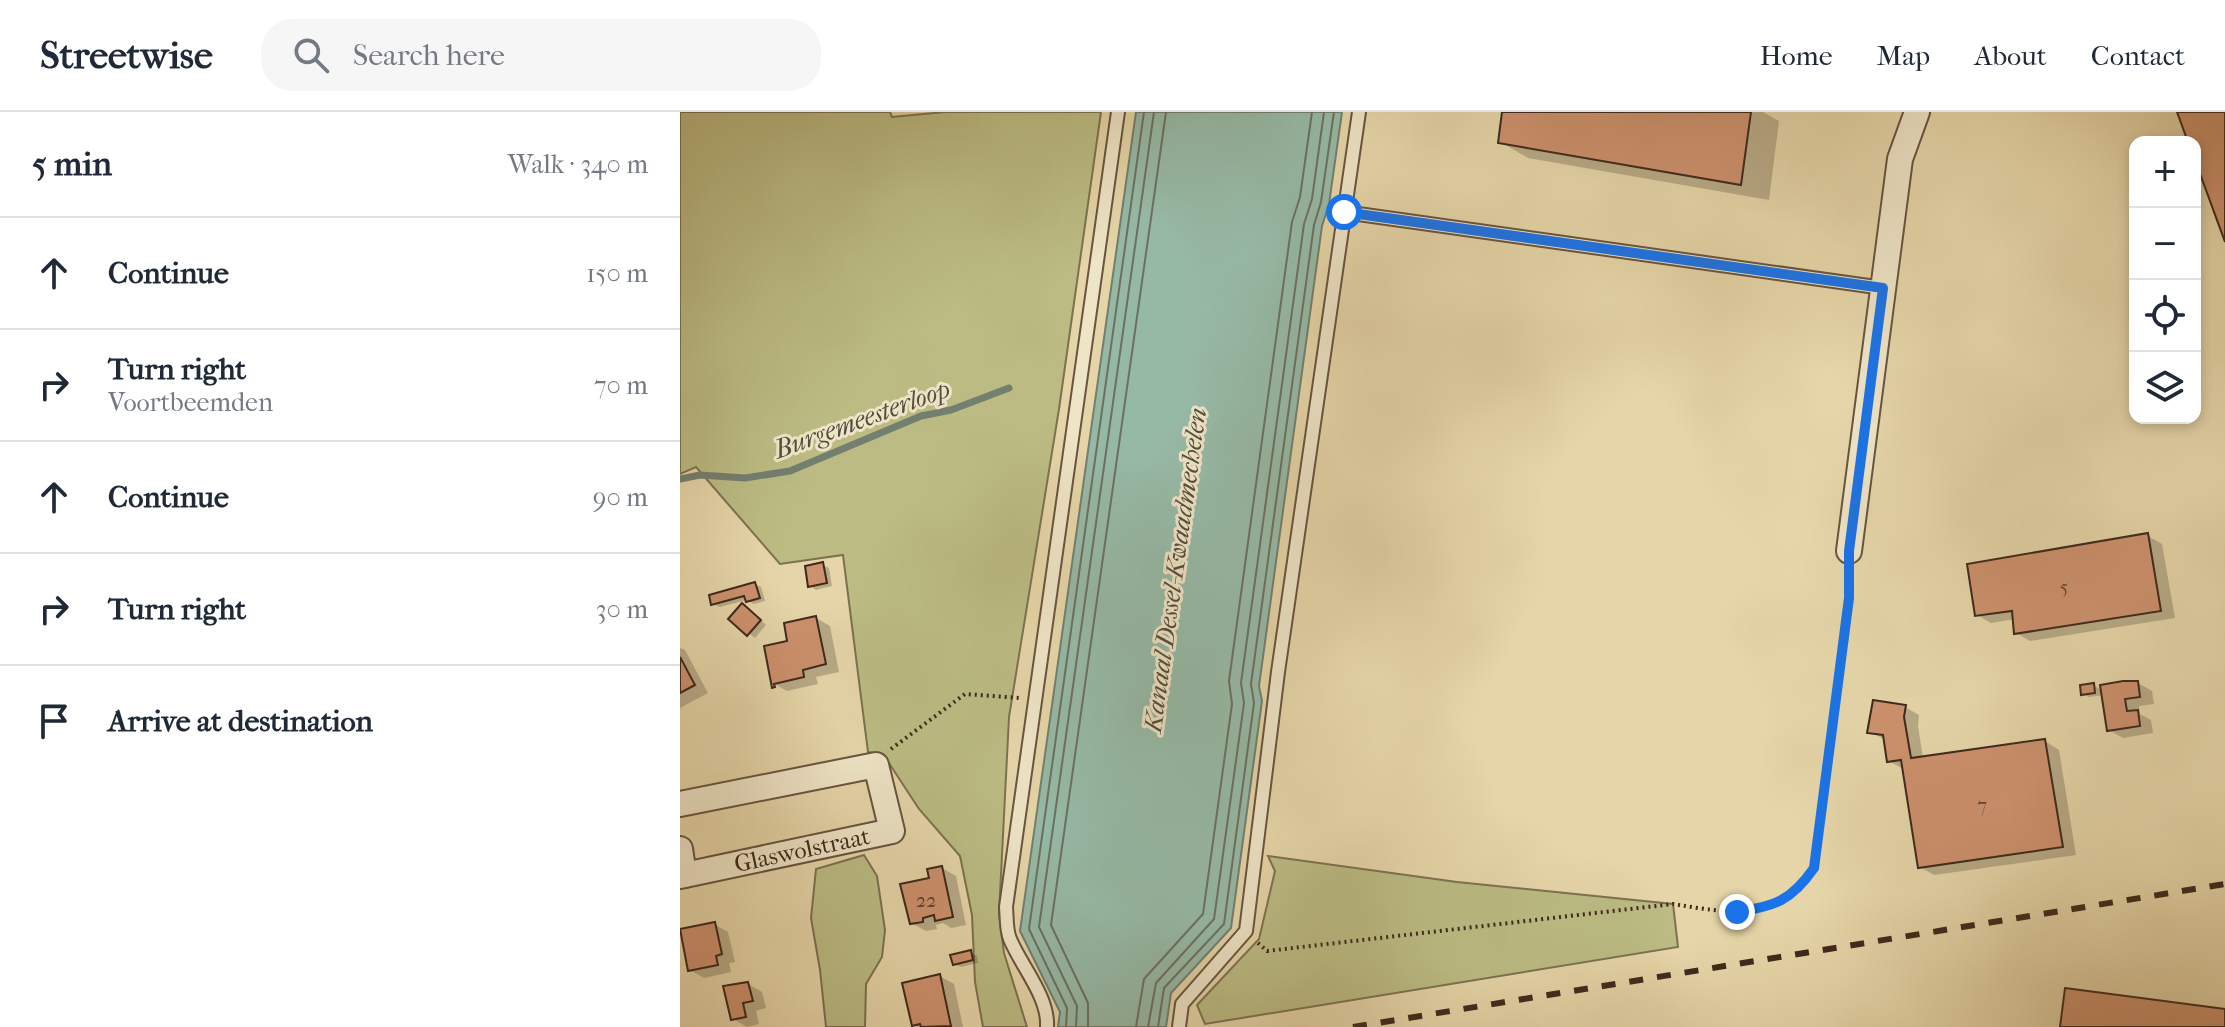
<!DOCTYPE html>
<meta charset="utf-8">
<style>
body{margin:0;font-family:"IM FELL French Canon",serif;background:#f6f6f7;color:#1f2937}
.controls{position:absolute;right:24px;top:24px;display:grid;overflow:hidden;border-radius:16px;box-shadow:0 4px 12px #0003}
.controls button{width:72px;height:72px;display:grid;place-items:center;padding:0;border:0;border-bottom:2px solid #e0e1e3;background:#fff;color:#1f2937;font:40px sans-serif}
.stop{position:absolute;width:24px;height:24px;margin:-18px;border:6px solid #1a73e8;border-radius:50%;background:#fff}
.stop.end{background:#1a73e8;border-color:#fff;box-shadow:0 2px 8px #0008}
.list{margin:0;padding:0;list-style:none}
h2{display:flex;justify-content:space-between;align-items:center;height:104px;margin:0;padding:0 32px;font-size:34px}
h2 small{font-size:26px;font-weight:400;color:#747a83}
.list li{display:grid;grid-template-columns:52px 1fr auto;gap:24px;align-items:center;box-sizing:border-box;height:112px;padding:0 32px;border-top:2px solid #e0e1e3}
.list b{display:block;font-size:30px;white-space:nowrap}
.list p{margin:0;font-size:26px;white-space:nowrap;color:#747a83}
.list em{font-size:26px;font-style:normal;color:#747a83}
.icon{flex:none;width:44px;height:44px;fill:none;stroke:currentColor;stroke-width:2;stroke-linecap:round;stroke-linejoin:round}
.map{position:relative;flex:none;width:1545px;height:915px;overflow:hidden}
header{display:flex;align-items:center;gap:48px;box-sizing:border-box;height:112px;padding:0 40px;background:#fff;border-bottom:2px solid #e0e1e3}
header strong{font-size:38px}
nav{display:flex;gap:44px;margin-inline-start:auto;font-size:28px}
.search{width:560px;height:72px;background:#f6f6f7;display:flex;align-items:center;gap:20px;box-sizing:border-box;padding:0 28px;border-radius:32px;color:#747a83;font-size:30px}
main{display:flex}
aside{flex:1;background:#fff}
.map>svg:first-child{display:block}
.green{fill:#bbbb83;stroke:#7c7250;stroke-width:2}
.water{fill:#96b9a6;stroke:#737f6f;stroke-width:2}
.shadow{fill:#0003}
.lines{fill:none;stroke-linecap:round;stroke-linejoin:round}
.shore{stroke:#6a7161;stroke-width:2}
.stream{stroke:#737f6f;stroke-width:7}
.building{fill:#cc916d;stroke:#3e291c;stroke-width:2}
.service-casing{stroke:#68543f;stroke-width:16}
.minor-casing{stroke:#68543f;stroke-width:28}
.path{stroke:#3e291c;stroke-width:4;stroke-dasharray:2 4;stroke-linecap:butt}
.service{stroke:#eee4c6;stroke-width:12}
.minor{stroke:#eee4c6;stroke-width:24}
.rail{stroke:#3e291c;stroke-width:6;stroke-dasharray:14 14;stroke-linecap:butt}
.route{stroke:#1a73e8;stroke-width:10}
.labels{text-anchor:middle;dominant-baseline:central;stroke-width:6;stroke-linejoin:round;paint-order:stroke}
.number-label{font-size:20px;fill:#624330}
.street-label{font-size:24px;fill:#3e291c;stroke:#eee4c6}
.water-label{font-size:26px;font-style:italic;fill:#544d3e;stroke:#eee4c6}
</style>
<header>
<strong>Streetwise</strong>
<div class="search"><svg class="icon" aria-label="search" viewBox="0 0 24 24"><circle cx="10" cy="10" r="6"/><path d="M15 15l6 6"/></svg>Search here</div>
<nav><a>Home</a><a>Map</a><a>About</a><a>Contact</a></nav>
</header>
<main>
<aside>
<h2>5 min<small>Walk · 340 m</small></h2>
<ul class="list">
<li><svg class="icon" aria-label="ahead" viewBox="0 0 24 24"><path d="M12 20V5M6 11l6-6 6 6"/></svg><div><b>Continue</b></div><em>150 m</em></li>
<li><svg class="icon" aria-label="right" viewBox="0 0 24 24"><path d="M7 20v-9h11M14 6l5 5-5 5"/></svg><div><b>Turn right</b><p>Voortbeemden</p></div><em>70 m</em></li>
<li><svg class="icon" aria-label="ahead" viewBox="0 0 24 24"><path d="M12 20V5M6 11l6-6 6 6"/></svg><div><b>Continue</b></div><em>90 m</em></li>
<li><svg class="icon" aria-label="right" viewBox="0 0 24 24"><path d="M7 20v-9h11M14 6l5 5-5 5"/></svg><div><b>Turn right</b></div><em>30 m</em></li>
<li><svg class="icon" aria-label="arrive" viewBox="0 0 24 24"><path d="M6 21V4h12l-3 4 3 4H6"/></svg><div><b>Arrive at destination</b></div></li>
</ul>
</aside>
<div class="map">
<svg width="1545" height="915" viewBox="0 0 1545 915">
<rect width="100%" height="100%" fill="#e5d5a8"/>
<filter id="stains"><feTurbulence type="fractalNoise" baseFrequency=".0025" numOctaves="4"/><feColorMatrix values="0 0 0 0 .2 0 0 0 0 .09 0 0 0 0 .02 0 0 0 .5 -.17"/></filter>
<radialGradient id="worn" r=".72"><stop offset=".6" stop-color="#630" stop-opacity="0"/><stop offset="1" stop-color="#630" stop-opacity=".3"/></radialGradient>
<g class="green">
<path d="M0,0H210L212,5L265,0H421L379,297L329,605L319,802L324,841L347,915H303L295,870L292,803L280,744L239,697L203,642L188,640L163,443L100,452L16,355L0,362Z"/>
<path d="M184,743L197,764L205,818L202,845L186,872L185,915H146L140,858L131,806L136,757Z"/>
<path d="M588,744L777,770L993,792L998,835L525,912L517,893L579,827L595,759Z"/>
</g>
<path class="water" d="M456,0H662L649,92L642,114L579,574L582,589L551,816L491,881L486,915H378L380,900L340,819Z"/>
<g class="shadow">
<path d="M824,0H1083L1099,9L1089,88L848,46L820,30Z"/>
<path d="M1468,424L1482,432L1495,506L1350,529L1336,521L1335,507L1311,511L1297,503Z"/>
<path d="M142,453L149,456L152,474L136,478L130,474Z"/>
<path d="M75,472L81,475L85,489L74,492L66,488L40,495L33,492Z"/>
<path d="M69,497L86,513L75,526L51,507Z"/>
<path d="M136,506L150,514L159,560L136,565L138,572L107,579L93,571L110,531Z"/>
<path d="M0,536L5,538L28,581L0,596Z"/>
<path d="M1458,571L1472,579L1474,592L1459,594L1460,602L1471,608L1473,621L1443,626L1429,618L1424,583L1409,585L1403,582L1413,573L1423,579Z"/>
<path d="M1225,595L1239,603L1238,614L1243,646L1365,629L1379,638L1396,743L1254,763L1240,755L1223,657L1209,649L1206,628L1190,620Z"/>
<path d="M262,756L276,764L286,813L271,816L263,811L256,813L257,817L246,819L231,811L251,768Z"/>
<path d="M34,812L48,820L55,850L49,851L51,860L24,866L10,858Z"/>
<path d="M290,840L297,844L298,851L281,855L274,852Z"/>
<path d="M260,864L274,872L283,915H238L234,913Z"/>
<path d="M68,872L82,880L86,896L76,899L79,912L67,915L53,907Z"/>
</g>
<g class="lines">
<g class="shore">
<path d="M386,915L387,896L349,817L464,0"/>
<path d="M396,915L397,894L359,815L474,0"/>
<path d="M408,915V891L371,813L486,0"/>
<path d="M456,915L464,867L523,802L552,592L549,569L612,110L620,85L632,0"/>
<path d="M468,915L476,871L534,807L564,591L561,571L624,112L632,87L644,0"/>
<path d="M478,915L484,876L544,812L574,591L571,572L634,113L641,90L654,0"/>
</g>
<path class="stream" d="M0,367L20,363L65,366L110,359L241,304L271,298L329,276"/>
</g>
<g class="building">
<path d="M822,0H1071L1061,73L818,31Z"/>
<path d="M1497,0H1545V130L1515,48V30H1508Z"/>
<path d="M1468,421L1481,499L1334,522L1332,499L1295,504L1287,452Z"/>
<path d="M143,450L147,471L128,475L125,454Z"/>
<path d="M75,470L80,486L66,490L64,484L31,493L29,483Z"/>
<path d="M62,491L81,508L67,524L48,507Z"/>
<path d="M136,504L146,552L123,558L124,565L94,572L95,575L92,576L84,534L107,529L104,511Z"/>
<path d="M0,545L15,573L0,581Z"/>
<path d="M1443,569H1458L1460,585L1445,587L1447,599L1458,598L1460,614L1427,619L1420,573Z"/>
<path d="M1414,571L1415,581L1401,583L1400,573Z"/>
<path d="M1193,588L1226,593L1224,605L1231,646L1365,627L1383,735L1238,756L1221,648L1207,650L1203,623L1187,621Z"/>
<path d="M262,754L273,805L255,809L254,803L243,806V810L230,812L220,772L249,766L247,757Z"/>
<path d="M35,810L42,842L36,844L38,853L8,859L0,817Z"/>
<path d="M291,838L293,848L273,853L270,843Z"/>
<path d="M260,862L271,914L241,915L240,912L232,914L222,871Z"/>
<path d="M68,870L73,889L63,891L66,905L51,908L43,874Z"/>
<path d="M1385,876L1545,897V915H1380Z"/>
</g>
<g class="lines">
<g class="service-casing">
<g id="service">
<path d="M664,100L1203,176"/>
<path d="M367,915C369,885 341,854 330,827C326,818 327,805 326,795L438,0"/>
<path d="M499,915L502,892L566,819L598,560L679,0"/>
</g>
</g>
<g class="minor-casing">
<g id="minor">
<path d="M1169,439L1220,47L1237,0"/>
<path d="M0,692L196,653L212,719L0,764"/>
<path d="M0,737L4,763"/>
</g>
</g>
<g class="path">
<path d="M211,637L285,582L340,586"/>
<path d="M578,831L587,839L993,792C1035,799 1086,809 1120,777C1125,771 1130,763 1134,756L1169,486V462"/>
</g>
<use href="#service" class="service"/>
<use href="#minor" class="minor"/>
<path class="rail" d="M673,915L1545,772"/>
</g>
<g class="lines">
<path class="route" d="M664,100L1203,176L1169,439V486L1134,756C1111,789 1095,794 1057,800"/>
</g>
<g class="labels">
<g class="number-label">
<text x="1384" y="475">5</text>
<text x="1302" y="693">7</text>
<text x="246" y="788">22</text>
</g>
<g class="street-label">
<text transform="translate(122 738) rotate(-12)">Glaswolstraat</text>
</g>
<g class="water-label">
<text transform="translate(182 307) rotate(-20)">Burgemeesterloop</text>
<text transform="translate(495 458) rotate(-82)">Kanaal Dessel-Kwaadmechelen</text>
</g>
</g>
<rect width="100%" height="100%" filter="url(#stains)"/>
<rect width="100%" height="100%" fill="url(#worn)"/>
</svg>
<div class="controls">
<button>+</button>
<button>−</button>
<button><svg class="icon" aria-label="locate" viewBox="0 0 24 24"><circle cx="12" cy="12" r="6"/><path d="M12 2v4M12 18v4M2 12h4M18 12h4"/></svg></button>
<button><svg class="icon" aria-label="layers" viewBox="0 0 24 24"><path d="M12 4l9 5-9 5-9-5zM3 14l9 5 9-5"/></svg></button>
</div>
<div class="stop" style="left:664px;top:100px"></div>
<div class="stop end" style="left:1057px;top:800px"></div>
</div>
</main>
